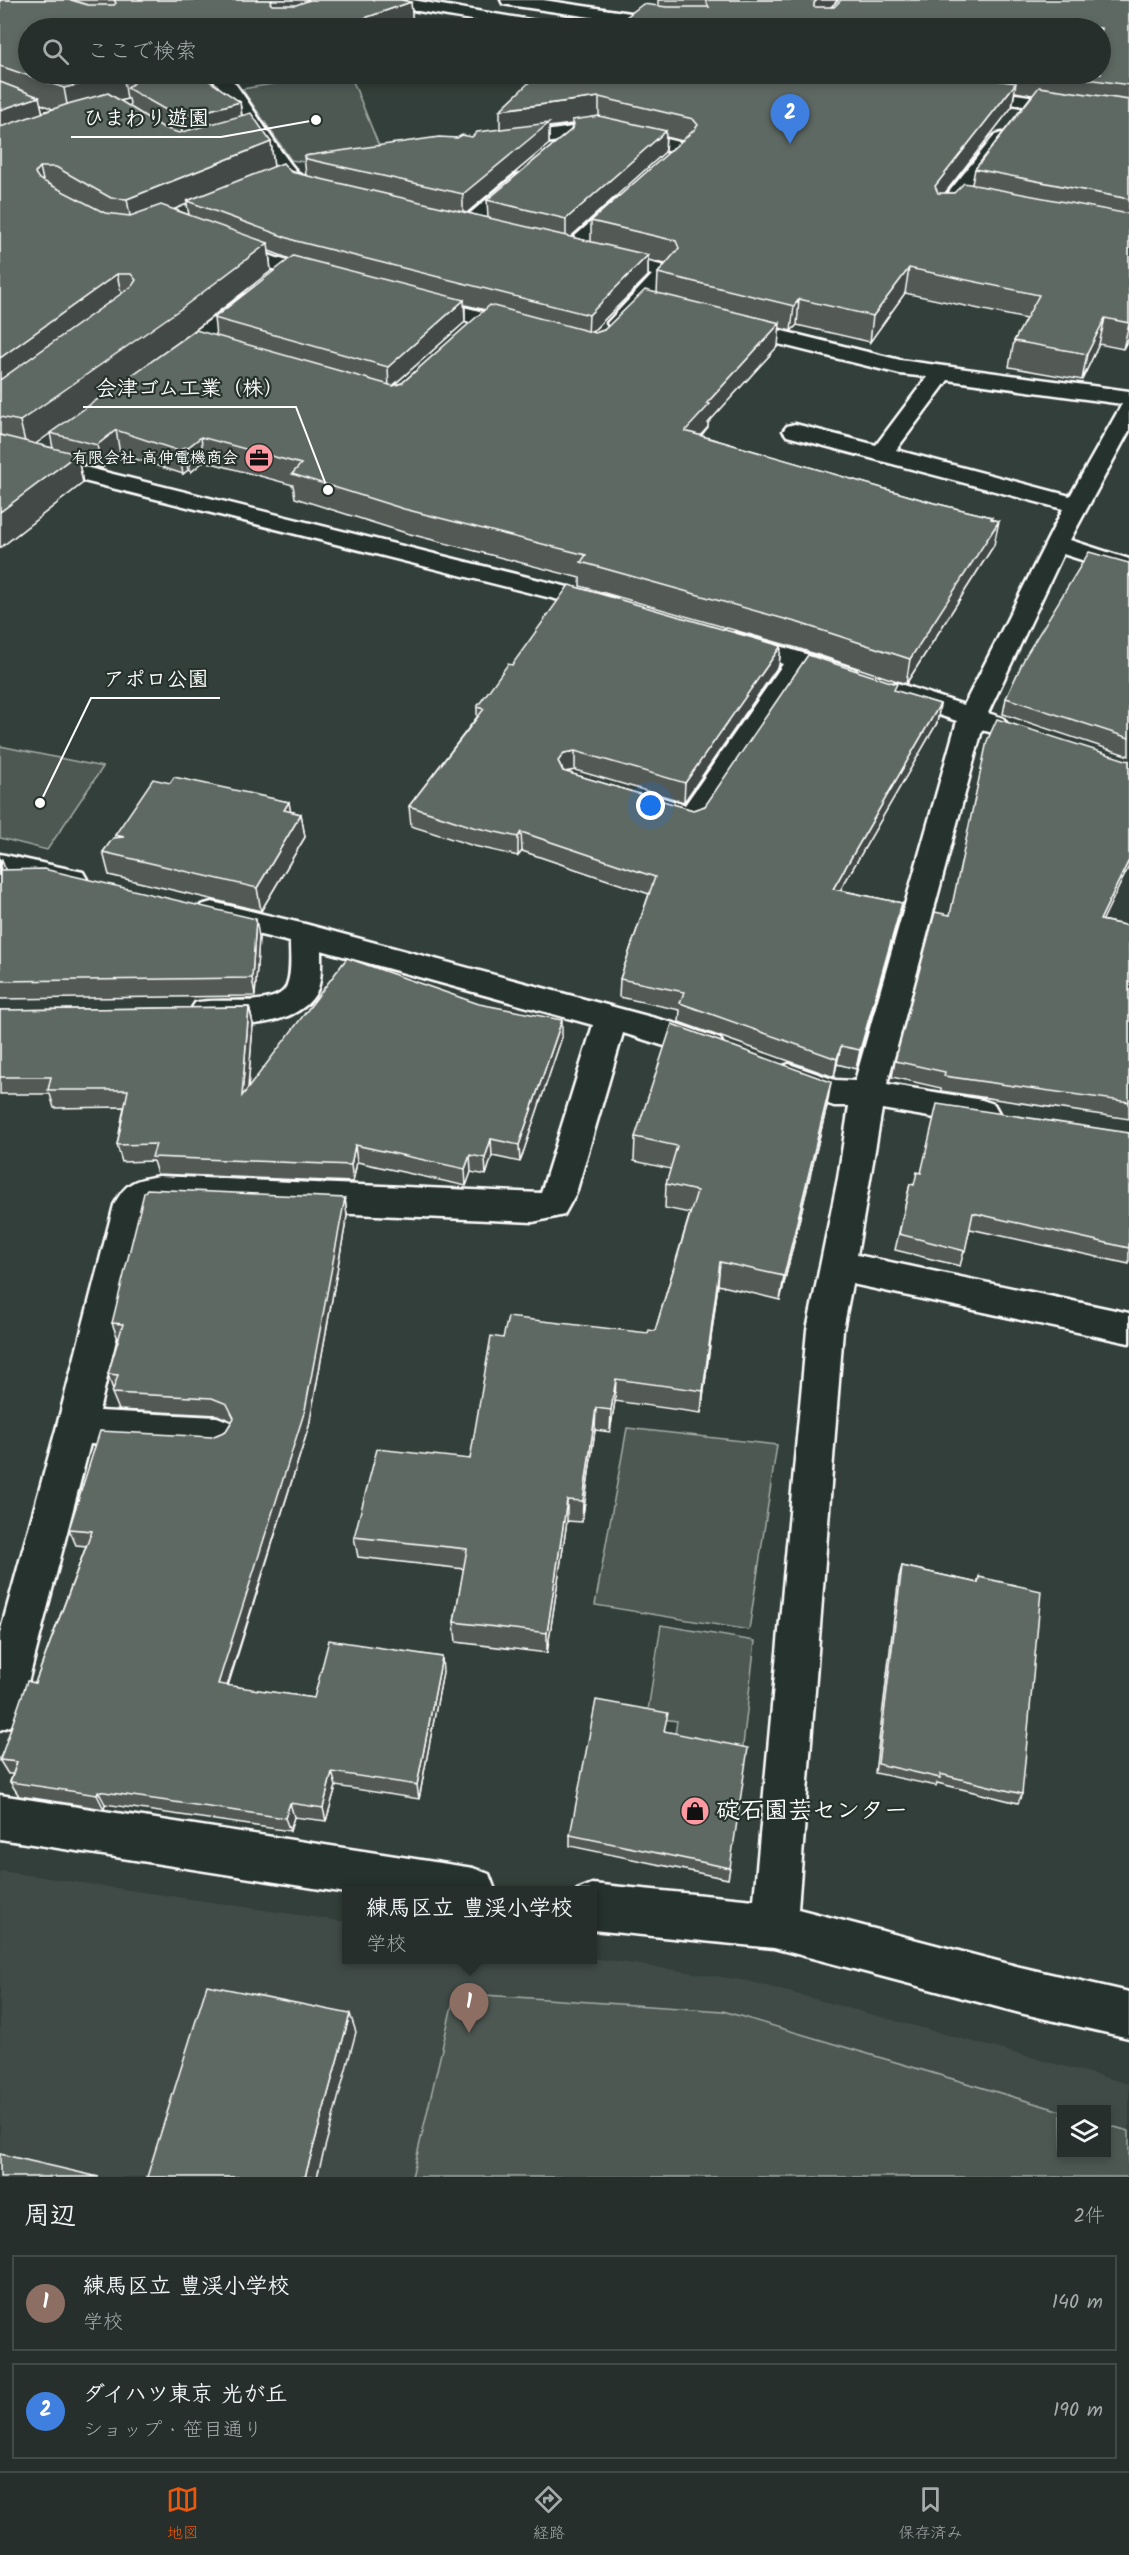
<!DOCTYPE html>
<html lang="ja">
<meta charset="utf-8">
<style>
body{margin:0;font-family:Kalam,"Klee One",sans-serif;background:#2e3734;color:#f1f3f6}
.controls{position:absolute;right:18px;bottom:18px;display:grid;overflow:hidden;border-radius:0px;box-shadow:0 3px 9px #0003}
.controls button{width:54px;height:54px;display:grid;place-items:center;padding:0;border:0;border-bottom:2px solid #424a48;background:#262f2c;color:#f1f3f6;font:30px sans-serif}
.you{position:absolute;left:651px;top:806px;width:21px;height:21px;margin:-15px;border:4px solid #fff;border-radius:50%;background:#1a73e8;box-shadow:0 0 0 9px #1a73e833}
.badge{display:grid;place-items:center;width:39px;height:39px;border-radius:50%;background:#ea580c;color:#fff;font-size:20px;font-weight:700}
.pin{position:absolute;translate:-50% -50px;filter:drop-shadow(0 2px 3px #0008)}
.pin::after{content:'';position:absolute;top:32px;width:21px;height:18px;background:inherit;clip-path:polygon(0 0,100% 0,50% 100%)}
.popup{position:absolute;left:342px;top:1886px;width:255px;height:78px;box-sizing:border-box;display:grid;place-content:center;border-radius:0px;background:#262f2c;filter:drop-shadow(0 2px 4px #0005);font-size:20px;white-space:nowrap;color:#a4a9a9}
.popup b{font-size:22px;color:#f1f3f6}
.popup::after{content:'';position:absolute;left:50%;top:100%;margin-left:-12px;border:12px solid transparent;border-top-color:#262f2c}
.list{margin:0;padding:0;list-style:none}
h2{display:flex;justify-content:space-between;align-items:center;height:78px;margin:0;padding:0 24px;font-size:26px}
h2 small{font-size:20px;font-weight:400;color:#a4a9a9}
.list li{display:grid;grid-template-columns:39px 1fr auto;gap:18px;align-items:center;box-sizing:border-box;height:96px;margin:0 12px 12px;padding:0 12px;border:2px solid #424a48;border-radius:0px}
.list b{display:block;font-size:22px;white-space:nowrap}
.list p{margin:0;font-size:20px;white-space:nowrap;color:#a4a9a9}
.list em{font-size:20px;font-style:normal;color:#a4a9a9}
.icon{flex:none;width:33px;height:33px;fill:none;stroke:currentColor;stroke-width:2;stroke-linecap:round;stroke-linejoin:round}
.map{position:relative;flex:none;width:1129px;height:2177px;overflow:hidden}
.search{position:absolute;background:#262f2c;box-shadow:0 3px 9px #0003;left:18px;right:18px;top:18px;height:66px;display:flex;align-items:center;gap:15px;box-sizing:border-box;padding:0 21px;border-radius:33px;color:#a4a9a9;font-size:22px}
.sheet{height:294px;background:#262f2c}
nav{display:flex;justify-content:space-around;align-items:center;box-sizing:border-box;height:84px;border-top:2px solid #424a48;background:#262f2c;font-size:16px;color:#a4a9a9}
nav a{display:grid;justify-items:center;gap:3px}
nav .on{color:#ea580c}
.map>svg:first-child{display:block}
.built{fill:#404c47;fill-rule:evenodd}
.green{fill:#4d5853;stroke:#a6aca9;stroke-width:1.5}
.lines{fill:none;stroke-linecap:round;stroke-linejoin:round}
.minor-casing{stroke:#fff;stroke-width:5}
.secondary-casing{stroke:#fff;stroke-width:5}
.minor{fill:#26332d;fill-rule:evenodd}
.secondary{fill:#26332d;fill-rule:evenodd}
.wall{fill:#525a56;stroke:#fff;stroke-width:1.5;fill-rule:evenodd}
.shaded-wall{fill:#424a46;stroke:#fff;stroke-width:1.5}
.building{fill:#5f6964;stroke:#fff;stroke-width:1.5}
.labels{text-anchor:middle;dominant-baseline:central;stroke-width:4.5;stroke-linejoin:round;paint-order:stroke}
.far-poi-label{font-size:16px;font-weight:bold;fill:#fff;stroke:#26332d;text-anchor:end}
.near-poi-label{font-size:24px;font-weight:bold;fill:#fff;stroke:#26332d;text-anchor:start}
.leader{fill:none;stroke:#fff;stroke-width:2}
.callout-dot{fill:#fff;stroke:#26332d;stroke-width:2}
.callout-label{font-size:21px;text-anchor:middle;font-weight:bold;fill:#fff;stroke:#26332d;stroke-width:4.5;stroke-linejoin:round;paint-order:stroke}
</style>
<div class="map">
<svg width="1129" height="2177" viewBox="0 0 1129 2177">
<rect width="100%" height="100%" fill="#333f3a"/>
<filter id="ink" filterUnits="userSpaceOnUse"><feTurbulence type="fractalNoise" baseFrequency=".0167" numOctaves="2"/><feDisplacementMap in="SourceGraphic" scale="12" xChannelSelector="R" yChannelSelector="G"/><feConvolveMatrix kernelMatrix="1 2 1 2 8 2 1 2 1" color-interpolation-filters="sRGB"/></filter>
<g filter="url(#ink)">
<path class="built" d="M0,1871L346,1922V1960L592,1958L748,1981L1129,2084V2177H0ZM1062,2110H1106V2154H1062Z"/>
<g class="green">
<path d="M332,74H350L381,151L304,162L291,160L242,89Z"/>
<path d="M0,746L103,767L47,850L0,838Z"/>
<path d="M627,1428L777,1445L749,1630L595,1605Z"/>
<path d="M661,1625L755,1641L742,1754L674,1741L677,1721L647,1717Z"/>
<path d="M455,1993L723,2011L1061,2111L1062,2154H1106L1107,2125L1129,2131V2177H412Z"/>
</g>
<g class="lines">
<g class="minor-casing">
<g id="minor">
<path d="M208,74H227C248,96 289,172 309,182C313,184 319,185 323,186L326,190L323,194L316,196L294,190L279,175L226,94Z"/>
<path d="M599,123L691,145L694,149L691,153L684,155L599,135L505,149L498,147L495,143L498,139L505,137Z"/>
<path d="M1002,133L1009,135L1011,139L1009,143L950,216H936L933,212L936,208L995,135Z"/>
<path d="M521,174L528,176L531,180L528,184L474,230H460L457,226L460,222L514,176Z"/>
<path d="M625,196L632,198L635,202L632,206L579,253L572,255L565,253L562,249L565,245L618,198Z"/>
<path d="M228,240L277,258L331,273L334,277L331,281L324,283L263,266L221,250L218,246L221,242Z"/>
<path d="M603,251L673,268L676,272L626,328L618,330L610,328L607,323L652,275L596,261L593,257L596,253Z"/>
<path d="M251,294L259,295L262,300L259,305L181,364L173,366L165,364L162,359L165,354L243,295Z"/>
<path d="M420,296L527,323L530,328L527,333L519,335L412,307L409,302L412,297Z"/>
<path d="M734,319L900,360L1129,391V431L1070,540L1129,559V575L1063,554L988,713L1003,718L1007,724L1003,730L993,733L982,730L887,1084L982,1100L994,1104L999,1113L994,1122L982,1126L882,1109L857,1255L1129,1313V1343L852,1284L843,1330L798,1909L1020,1967L1129,1992V2038L1020,2013L774,1948L592,1930V1890H577L592,1884L754,1900L807,1330L838,1178L849,1106H834L777,1086L773,1077L777,1068L789,1064L835,1080L855,1081L957,721L887,698L883,692L887,686L897,683L964,705L1063,509L787,436L783,431L787,426L795,424L876,445L927,377L900,374L726,331L723,326L726,321ZM948,380L1122,404L1070,496L896,450Z"/>
<path d="M0,446L616,599L620,604L616,609L607,612L0,460Z"/>
<path d="M737,633L855,669L858,675L855,681L845,683L805,671L702,824L692,827L650,814L646,807L650,800L660,797L685,805L783,664L728,647L724,641L728,635Z"/>
<path d="M0,854L83,872L87,879L83,886L72,889L0,874Z"/>
<path d="M212,902L305,924L677,1024L720,1039L725,1048L720,1057L709,1060L623,1033L576,1193L564,1215L533,1222L151,1205L147,1210L99,1411L217,1417L230,1422L236,1434L230,1446L217,1451L90,1444L21,1709L15,1724L0,1730V1633L57,1426L114,1205C126,1182 134,1180 159,1176L541,1193L593,1025L321,950C321,963 322,979 317,991C299,1028 229,1030 195,1019L190,1011L195,1003C217,996 278,1010 287,985C292,972 290,955 290,942L201,921L197,913L201,905Z"/>
<path d="M0,1795L473,1868L489,1874L495,1890H346V1893L0,1839Z"/>
</g>
</g>
<g class="secondary-casing">
<g id="secondary">
<path d="M374,0H412L542,22L548,23L551,27L520,28L376,4Z"/>
<path d="M501,0H543L697,23L703,24L706,28H666L509,5L503,4Z"/>
<path d="M968,87L1129,111V123L962,96L959,92L962,88Z"/>
</g>
</g>
<use href="#minor" class="minor"/>
<use href="#secondary" class="secondary"/>
</g>
<g class="wall">
<path d="M0,0H401L411,2L413,27L409,28H28V74H211L212,83L240,102L242,115L271,142L274,167L306,175L304,156L457,138L472,137L500,129L538,74H1101V28H612L658,6V0H838L831,7L1129,0V337L1123,349L1099,344L1082,380L1009,367L1014,341L1026,319L905,293L870,342L797,325L791,331L779,328L778,346L708,423V427L701,436L934,503L992,517L994,545L906,684L797,648L580,586V578L406,533L295,498L293,485L204,461L191,472L188,470L183,474L120,454L102,468L79,463L83,483L0,548ZM1015,92L1032,95L975,169L972,184L954,193H945L1012,107ZM127,99H129L131,108L120,101ZM41,104L53,109L42,112ZM572,124V127L571,130L487,200L488,218L467,213L549,144V127ZM666,137L682,141L591,221V242L570,237L665,152ZM187,204L189,215L174,209ZM269,251L290,259L214,318L216,336L50,433L53,448L35,444L271,271ZM648,260L665,264L658,273L657,293L604,330L595,333L592,332L648,276ZM465,305L485,310L402,383L394,385L465,322Z"/>
<path d="M228,74H275L233,80Z"/>
<path d="M1129,563V756L1003,714L1006,698Z"/>
<path d="M781,646L779,665L684,802L575,770L565,772L693,810L705,806L896,691L940,704L937,723L840,890L902,903L898,922L856,1069L837,1064L834,1077L679,1022L680,1010L619,997L620,979L649,894L522,851L518,856L474,846L411,826L409,806L477,717V707L512,665Z"/>
<path d="M1129,761V866L1102,920L1129,926V1119L941,1091V1088L892,1077L895,1061L950,915Z"/>
<path d="M170,783L289,802L290,811L301,814L305,837L261,911L109,875L103,852L115,837V835Z"/>
<path d="M0,860L5,870L259,937L255,996L0,999Z"/>
<path d="M249,1007L253,1024L248,1089L562,1037L520,1162L492,1156L486,1175L471,1172L466,1186L357,1162L353,1182L157,1174L153,1161L122,1162L117,1145L124,1107L54,1108L50,1094H0V1010Z"/>
<path d="M827,1106L780,1300L718,1285L701,1413L615,1401L610,1432L595,1430L582,1522L567,1521L547,1653L456,1642L454,1622L464,1569L358,1557L354,1537L470,1459L503,1338L648,1333L655,1331L690,1213L665,1208L666,1184L671,1169L634,1161L635,1137Z"/>
<path d="M1129,1133V1264L970,1229L960,1266L895,1250L910,1184L914,1185L921,1173Z"/>
<path d="M345,1198L347,1216L309,1426L228,1686L314,1698L443,1672L419,1799L336,1786L326,1821L294,1817L290,1831L105,1804L104,1809L19,1796L10,1782L13,1774H8L0,1761V1758L35,1683L86,1546L76,1545L69,1529L212,1437L226,1431L232,1421L217,1415L119,1410L112,1393L113,1390L108,1374L118,1339L112,1323Z"/>
<path d="M902,1566L977,1583L979,1577L1022,1794L1018,1803L937,1783L936,1786L875,1773L899,1577Z"/>
<path d="M665,1731L730,1868L728,1879L570,1846V1835Z"/>
</g>
<g class="shaded-wall">
<path d="M272,0H310L277,22L270,3Z"/>
<path d="M817,0H838L811,26L814,3Z"/>
<path d="M411,2L413,27L409,28H336Z"/>
<path d="M120,74H123L127,99L69,115L64,88Z"/>
<path d="M183,74H211L212,83Z"/>
<path d="M232,74H275L233,80Z"/>
<path d="M1016,83L1012,107L931,211L935,186Z"/>
<path d="M39,97L45,123L0,139V110Z"/>
<path d="M599,97V121L572,120V124L549,127V144L463,216V194L500,134V110Z"/>
<path d="M240,102L243,128L184,145L180,118Z"/>
<path d="M666,131L665,152L566,241V219Z"/>
<path d="M271,142L274,168L187,201V204L132,227L127,199Z"/>
<path d="M40,167L46,194L35,173Z"/>
<path d="M268,243L271,271L187,336L27,450L20,421Z"/>
<path d="M648,255V276L588,336L589,315Z"/>
<path d="M909,268L905,293L870,342L873,316Z"/>
<path d="M117,274L123,302L0,391V358Z"/>
<path d="M799,299L797,325L791,331L794,306Z"/>
<path d="M464,300L465,322L389,389L388,367Z"/>
<path d="M1105,318L1099,344L1082,380L1087,354Z"/>
<path d="M780,323L778,346L708,423V427L683,455L685,431L707,403Z"/>
<path d="M1129,324V337L1123,349Z"/>
<path d="M116,430L120,454L102,468L97,445Z"/>
<path d="M201,437L204,461L191,472L187,448Z"/>
<path d="M184,447L188,470L183,474L179,451Z"/>
<path d="M77,454L83,483L0,548V512Z"/>
<path d="M992,517L988,538L999,521L994,545L906,684L910,659Z"/>
<path d="M781,646L779,665L684,802L685,783Z"/>
<path d="M940,704L937,723L830,908L833,889Z"/>
<path d="M575,751V770L564,772L558,761L564,753Z"/>
<path d="M289,802L293,826L284,810Z"/>
<path d="M301,814L305,837L261,911L257,888Z"/>
<path d="M521,832L522,851L518,856V837Z"/>
<path d="M2,860L8,878L0,870Z"/>
<path d="M1129,860V866L1095,936L1100,920Z"/>
<path d="M902,903L898,922L856,1069L860,1050Z"/>
<path d="M256,919L259,937L255,996L252,978Z"/>
<path d="M249,1007L253,1024L246,1113L242,1096Z"/>
<path d="M562,1020V1037L520,1162L519,1145Z"/>
<path d="M841,1046L837,1064L834,1077L837,1059Z"/>
<path d="M831,1082L827,1106L780,1300L784,1276Z"/>
<path d="M491,1139L492,1156L486,1175L485,1158Z"/>
<path d="M355,1145L357,1162L353,1182L351,1165Z"/>
<path d="M470,1155L471,1172L466,1186L465,1169Z"/>
<path d="M345,1198L347,1216L309,1426L223,1699L218,1684Z"/>
<path d="M720,1262L718,1285L701,1413L703,1391Z"/>
<path d="M616,1379L615,1401L610,1432L611,1410Z"/>
<path d="M596,1408L595,1430L582,1522L583,1501Z"/>
<path d="M567,1500V1521L547,1653V1633Z"/>
<path d="M442,1657L443,1672L419,1799L417,1785Z"/>
<path d="M332,1772L336,1786L326,1821L323,1808Z"/>
<path d="M98,1791L105,1804L104,1809L97,1795Z"/>
<path d="M290,1803L294,1817L290,1831L285,1818Z"/>
<path d="M350,2014L356,2032L317,2177H305Z"/>
</g>
<g class="building">
<path d="M0,0H71L88,5H114L116,3L114,0H272L270,3L272,5H296L310,0H401L411,2L336,28H28V74H120L64,88L0,66Z"/>
<path d="M705,0H817L814,3V7H834L841,0H1129V85L1052,74H1101V28H612L643,4L667,7H709Z"/>
<path d="M126,74H199L240,102L180,118L127,88L135,82L131,75Z"/>
<path d="M538,74H952L1016,83L935,186L938,193H954L964,183L1129,214V323L1105,318L1087,354L1014,341L1039,295L909,268L873,316L799,299L794,306L658,273L679,248L676,241L591,221L694,130L698,125L693,119L599,97L500,110Z"/>
<path d="M0,82L39,97L0,110Z"/>
<path d="M1039,87L1129,100V199L975,169Z"/>
<path d="M108,93L164,128L179,133L251,113L271,142L127,199L111,198L56,167H40L35,173L39,179L105,213L130,216L161,205L268,243L182,308L20,421L0,417V380L132,286L136,280L131,274H117L0,358V127L71,103Z"/>
<path d="M599,116L666,131L566,219L487,200L571,130L574,125L572,120Z"/>
<path d="M549,123L463,194L307,159L304,156L439,137L457,138L462,135L472,137L477,132Z"/>
<path d="M283,163L291,172L648,255L589,315L296,241L187,201Z"/>
<path d="M293,256L464,300L388,367L214,318Z"/>
<path d="M645,290L780,323L707,403L710,404L685,431L934,503L992,517L991,519L999,521L910,659L799,623L581,562L586,555L404,509L292,474L301,464L201,437L187,448L184,447L179,451L116,430L97,445L50,433L196,330L393,386L402,383L490,305L595,333L604,330Z"/>
<path d="M0,435L77,454L0,512Z"/>
<path d="M1089,552L1129,563V738L1006,698L1026,655Z"/>
<path d="M569,585L781,646L685,783L575,751L564,753L558,761L563,771L693,810L705,806L808,655L897,684L894,690L940,704L833,889L902,903L860,1050L841,1046L837,1059L680,1003L684,992L620,979L655,877L521,832L518,837L473,827L409,806L484,709L477,707L508,664L512,665Z"/>
<path d="M997,719L1129,761V860L1100,920L1129,926V1102L944,1076L945,1072L895,1061L935,912L950,915L987,741Z"/>
<path d="M174,777L289,802L284,810L301,814L257,888L103,852L113,838L124,837L115,835L153,779L170,783Z"/>
<path d="M0,860H2L0,870L44,869L256,919L252,978L0,981Z"/>
<path d="M347,958L479,1004L562,1020L519,1145L491,1139L485,1158L470,1155L465,1169L355,1145L351,1165L152,1157L156,1144L117,1145L128,1090H48L51,1077H0V1010L249,1007L242,1096Z"/>
<path d="M672,1024L831,1082L784,1276L720,1262L703,1391L616,1379L611,1410L596,1408L583,1501L567,1500L547,1633L454,1622L467,1549L354,1537L377,1449L470,1459L491,1336L503,1338L508,1317L648,1333L649,1330L655,1331L697,1191L666,1184L677,1146L635,1137Z"/>
<path d="M937,1104L1129,1133V1248L973,1213L965,1251L899,1234L910,1184L914,1185L917,1172L921,1173Z"/>
<path d="M147,1189L345,1198L305,1410L218,1684L314,1698L329,1640L442,1657L417,1785L332,1772L323,1808L290,1803L285,1818L98,1791L97,1795L10,1782L17,1762L0,1760L27,1681L35,1683L92,1531L69,1529L100,1431L212,1437L226,1431L234,1418L227,1404L212,1398L112,1393L118,1375L108,1374L123,1324L112,1323L144,1193Z"/>
<path d="M902,1566L978,1583L979,1577L1041,1591L1022,1794L940,1774V1778L878,1764Z"/>
<path d="M596,1700L668,1713L664,1731L748,1748L730,1868L570,1835Z"/>
<path d="M207,1985L350,2014L305,2177H147Z"/>
<path d="M0,2154L99,2177H0Z"/>
</g>
</g>
<defs>
<g id="office-disc" transform="scale(1.5)"><circle r="9.5" fill="#ff9aa2" stroke="#26332d"/><path d="M-6-3h4V-5.5h4V-3h4V5H-6ZM-1-4.5V-3h2v-1.5ZM-6 0V1H6V0Z" fill="#111"/></g>
<g id="shop-disc" transform="scale(1.5)"><circle r="9.5" fill="#ff9aa2" stroke="#26332d"/><path d="M-5-2.5h2.3a2.7 3.5 0 0 1 5.4 0H5L5.5 6h-11ZM-1.5-2.5h3a1.5 2.3 0 0 0-3 0Z" fill="#111"/></g>
</defs>
<g fill-rule="evenodd">
<use href="#office-disc" x="259" y="458"/>
<use href="#shop-disc" x="695" y="1811"/>
</g>
<g class="labels">
<g class="far-poi-label">
<text x="238" y="458">有限会社 高伸電機商会</text>
</g>
<g class="near-poi-label">
<text x="716" y="1811">碇石園芸センター</text>
</g>
</g>
<path class="leader" d="M316 120L221 137H71M328 490L296 407H83M40 803L91 698H220"/>
<g class="callout-dot">
<circle cx="316" cy="120" r="6"/>
<circle cx="328" cy="490" r="6"/>
<circle cx="40" cy="803" r="6"/>
</g>
<g class="callout-label">
<text x="146" y="125">ひまわり遊園</text>
<text x="190" y="395">会津ゴム工業（株）</text>
<text x="156" y="686">アポロ公園</text>
</g>
</svg>
<div class="controls">
<button><svg class="icon" aria-label="layers" viewBox="0 0 24 24"><path d="M12 4l9 5-9 5-9-5zM3 14l9 5 9-5"/></svg></button>
</div>
<div class="you"></div>
<div class="pin badge" style="left:469px;top:2033px;background:#8d6e63">1</div>
<div class="popup"><b>練馬区立 豊渓小学校</b>学校</div>
<div class="pin badge" style="left:790px;top:144px;background:#3f7fe0">2</div>
<div class="search"><svg class="icon" aria-label="search" viewBox="0 0 24 24"><circle cx="10" cy="10" r="6"/><path d="M15 15l6 6"/></svg>ここで検索</div>
</div>
<section class="sheet">
<h2>周辺<small>2件</small></h2>
<ul class="list">
<li><span class="badge" style="background:#8d6e63">1</span><div><b>練馬区立 豊渓小学校</b><p>学校</p></div><em>140 m</em></li>
<li><span class="badge" style="background:#3f7fe0">2</span><div><b>ダイハツ東京 光が丘</b><p>ショップ · 笹目通り</p></div><em>190 m</em></li>
</ul>
</section>
<nav>
<a class="on"><svg class="icon" aria-label="map" viewBox="0 0 24 24"><path d="M3 6l6-2 6 2 6-2v14l-6 2-6-2-6 2zM9 4v14M15 6v14"/></svg>地図</a>
<a><svg class="icon" aria-label="directions" viewBox="0 0 24 24"><path d="M12 3l9 9-9 9-9-9zM9 14v-3h6M13 9l2 2-2 2"/></svg>経路</a>
<a><svg class="icon" aria-label="saved" viewBox="0 0 24 24"><path d="M7 4h10v16l-5-4-5 4z"/></svg>保存済み</a>
</nav>
